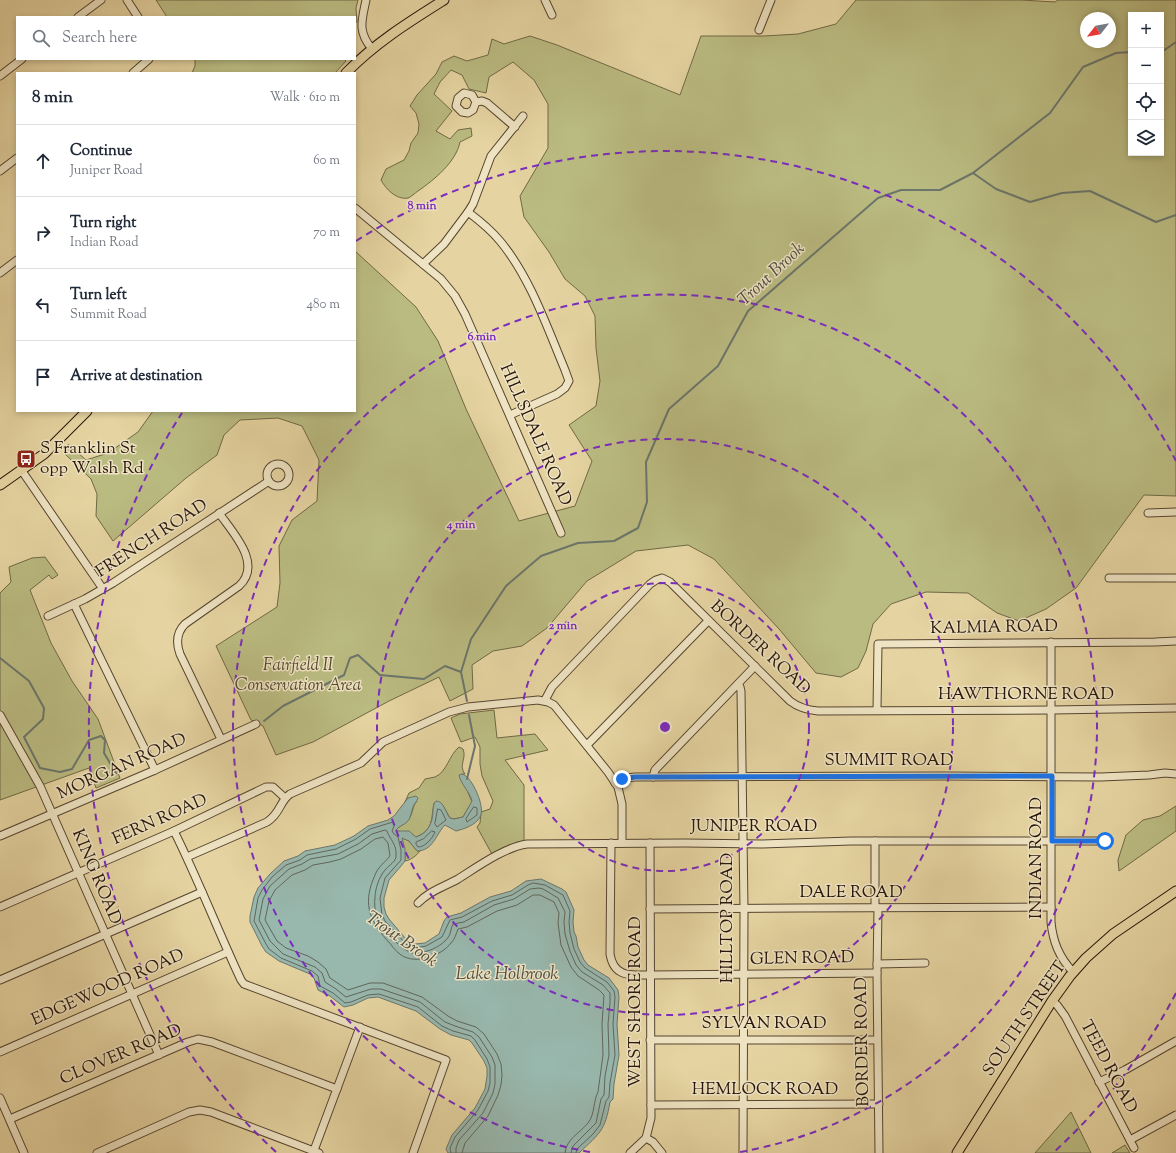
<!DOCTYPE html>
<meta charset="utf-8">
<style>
body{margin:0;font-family:"Sorts Mill Goudy",serif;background:#f2f2f3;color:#1f2937}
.controls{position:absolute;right:12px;top:12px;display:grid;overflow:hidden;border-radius:0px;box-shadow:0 2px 6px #0003}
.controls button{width:36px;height:36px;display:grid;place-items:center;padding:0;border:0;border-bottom:1px solid #e0e1e3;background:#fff;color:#1f2937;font:20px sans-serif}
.compass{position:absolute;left:1080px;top:12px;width:36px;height:36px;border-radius:50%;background:#fff;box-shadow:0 2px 6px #0003;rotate:239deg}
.stop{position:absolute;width:12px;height:12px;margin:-9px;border:3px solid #1a73e8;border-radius:50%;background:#fff}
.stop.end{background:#1a73e8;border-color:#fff;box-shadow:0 1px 4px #0008}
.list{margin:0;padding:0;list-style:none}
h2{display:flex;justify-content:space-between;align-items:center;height:52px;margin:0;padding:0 16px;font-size:17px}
h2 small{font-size:13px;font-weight:400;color:#747a83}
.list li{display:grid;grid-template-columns:26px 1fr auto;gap:12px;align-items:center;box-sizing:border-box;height:72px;padding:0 16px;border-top:1px solid #e0e1e3}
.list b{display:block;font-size:15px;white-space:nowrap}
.list p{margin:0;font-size:13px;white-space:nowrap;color:#747a83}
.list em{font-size:13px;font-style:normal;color:#747a83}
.icon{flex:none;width:22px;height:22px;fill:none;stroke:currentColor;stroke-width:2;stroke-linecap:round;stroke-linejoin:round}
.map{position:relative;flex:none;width:1176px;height:1153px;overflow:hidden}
.search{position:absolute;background:#fff;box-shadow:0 2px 6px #0003;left:16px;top:16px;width:340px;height:44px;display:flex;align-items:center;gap:10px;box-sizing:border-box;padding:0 14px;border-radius:0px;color:#747a83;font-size:15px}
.panel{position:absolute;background:#fff;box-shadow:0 2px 6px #0003;left:16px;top:72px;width:340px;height:340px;border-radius:0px}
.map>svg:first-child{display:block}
.green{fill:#babb81;stroke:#706846;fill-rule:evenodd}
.water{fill:#98b7ad;stroke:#6b766c}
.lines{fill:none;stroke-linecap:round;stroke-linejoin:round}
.shore{stroke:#60665c;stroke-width:1}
.stream{stroke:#6b766c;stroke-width:2}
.minor-casing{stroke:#564530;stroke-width:9}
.major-casing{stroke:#27150a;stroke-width:11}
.minor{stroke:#eee3c2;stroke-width:7}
.major{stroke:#e5d4a1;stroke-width:9}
.route{stroke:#1a73e8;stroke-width:5}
.ring{fill:none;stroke:#7b2cbf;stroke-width:2;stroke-dasharray:7 5}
.labels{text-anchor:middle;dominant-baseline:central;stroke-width:3;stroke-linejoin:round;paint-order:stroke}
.street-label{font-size:17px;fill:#27150a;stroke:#eee3c2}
.poi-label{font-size:17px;fill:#27150a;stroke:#eee3c2;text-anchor:start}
.park-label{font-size:17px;font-style:italic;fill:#53472e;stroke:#eee3c2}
.water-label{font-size:18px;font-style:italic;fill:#4f4e43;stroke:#eee3c2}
.centre{fill:#7b2cbf;stroke:#eee3c2;stroke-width:2}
.ring-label{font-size:12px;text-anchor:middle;font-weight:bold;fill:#7b2cbf;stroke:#eee3c2;stroke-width:3;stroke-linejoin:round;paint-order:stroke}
</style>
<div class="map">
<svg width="1176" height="1153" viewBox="0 0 1176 1153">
<rect width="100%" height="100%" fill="#e5d4a1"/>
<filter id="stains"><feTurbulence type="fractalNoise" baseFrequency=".005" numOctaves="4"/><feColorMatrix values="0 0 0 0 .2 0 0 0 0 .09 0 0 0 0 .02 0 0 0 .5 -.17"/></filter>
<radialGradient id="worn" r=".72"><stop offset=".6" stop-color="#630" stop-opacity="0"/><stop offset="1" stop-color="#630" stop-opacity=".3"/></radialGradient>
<g class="green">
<path d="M156,0H358L356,8L357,22L355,23V17H167Z"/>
<path d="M856,0H1021L1055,2L1058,0H1176V496L1144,495L1076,588L1046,609L1019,621L997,613L968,593L926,592L891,604L873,624L866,651L858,668L841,677L816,673L779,629L714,559L688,545L636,551L587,581L547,628L522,646L493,651L472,665L473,689L450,701L439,677L389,701L313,742L276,755L263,726L251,720L216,646L277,607L280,583L279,546L292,520L317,501L319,460L302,426L278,418L240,420L224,435L217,455L186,478L113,541L96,516L97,494L91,479L64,453L68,444L86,460L108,453L138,432L153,411H355V251L416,307L438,341L466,409L519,521L575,506L592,461L569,425L596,406L600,381L596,348L595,316L585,296L565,279L549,252L524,217L520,196L548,148V104L534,80L513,62L489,77L486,93L469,89L462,75L451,70L440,82L434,94L452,111L436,131L450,139L458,130L471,128L472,136L460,142C456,162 434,180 418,191C415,193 411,197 408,198C396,200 386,189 381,180L386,169L404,160L409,151L411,143L418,133L419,124L416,113L410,106L417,95L436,74L442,62L454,56L467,61L488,55L492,39L504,44L530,36L557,45L680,95L701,36H764L798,34L836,24ZM1131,15H1161V153H1131ZM1086,18H1110V42H1086Z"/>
<path d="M195,59H344L346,61L335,73H192L195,66Z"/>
<path d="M45,557L58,575L52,579L49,575L30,590L51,643L72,681L98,719L120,778L96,788L89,768L0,800V593L11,582L9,567L32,558Z"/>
<path d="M494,710L497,738L535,734L548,750L505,760L524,785V842H517L493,856L477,827L480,823L481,812L490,809L493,801L482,776L480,764V747L475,737L461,742L451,718L460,714Z"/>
<path d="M459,747L463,749C467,759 458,765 465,774H462L460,779L464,783L472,802L463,817L454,819L450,818L442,804L434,803C431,818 434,830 416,837L413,835L397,831L396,830C400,825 406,824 409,819C413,813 412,807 417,801L408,798L405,802L409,793L419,788L425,779C428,778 432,778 435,777C447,772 449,755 459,747Z"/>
<path d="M1176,806V831L1119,871L1118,860L1126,835L1143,820L1160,816Z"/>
<path d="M402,838L409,841L417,851H420C416,856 411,860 405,861V855Z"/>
<path d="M1071,1112L1091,1153H1035Z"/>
<path d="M1125,1145L1130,1153H1112Z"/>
</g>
<path class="water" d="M462,774C472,776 486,808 480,817C476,825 464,829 456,831L445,825C436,834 433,851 417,851L409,841L402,838L405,849V861L401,866L389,880L384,898V907L386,914L389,919L405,938L410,942L415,944L425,943L439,934L444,921L447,917L461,913L490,897L511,891L526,881L541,879L562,889L566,892L574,910L573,922L574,932L576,936L578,947L584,960L588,965L609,978L618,990L619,997L617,1024L619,1055L614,1084L613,1099L610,1102C605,1131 600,1133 579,1153H448L446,1149L452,1135L475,1108L485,1089L487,1076V1068L484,1061L472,1043L469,1040L451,1035L440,1029L416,1011L378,997L368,998L353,1005L344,1007L330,996L318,990L314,978L310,974L279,961L266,952L262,946L250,922V916L254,897L258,888L270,874L284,861L298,856L305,851L335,845L354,836L368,826L388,820L394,816L408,798L416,796L418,798C417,802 414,803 413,807C411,812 411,818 407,822C404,825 399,826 396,830L397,831H409L416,837C428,833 433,823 433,810C434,806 433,804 436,801C444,801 445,812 450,818L454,819L463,817L472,801C470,792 461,785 459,775Z"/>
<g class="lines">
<g class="shore">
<path d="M474,807L477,808V815L467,822L466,819Z"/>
<path d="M438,809L441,810L446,820L437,827L435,824Z"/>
<path d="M432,831L435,832C432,839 425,847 418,847L416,844V842L423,839Z"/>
<path d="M451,1153L450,1148L455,1137L478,1110L488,1091L490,1083V1067L487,1059L475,1040L471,1036L453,1031L442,1026L418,1007L379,994L368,995L351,1002L345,1003L333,993L320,986L318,976L312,971L281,958L269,949L266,944L254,921L258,898L262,890L272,877L286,865L300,860L307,855L336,849L356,839L370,829L393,822L395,824L392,831L394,834L398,837L401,850V860L385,878L380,898L382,915L385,921L407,945L415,948L426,946L442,937L450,920L462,917L492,901L512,895L528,885L533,883L545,885L563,895L570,911L569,922L570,933L574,949L580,962L585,968L607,982L614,991L615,997L613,1024L615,1055L610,1083L609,1097L606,1101L600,1125L593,1134L577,1149L576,1153"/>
<path d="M456,1153V1148L459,1140L483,1113L493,1093L495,1084V1065L492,1057L479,1037L473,1032L455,1026L445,1022L420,1002L381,989H371L346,997L336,989L325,982L322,973L315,967L283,954L270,941L259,920L263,899L270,886L289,869L302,864L310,859L338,854L358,844L372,834L385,830L387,831C390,840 397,844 396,856C396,862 389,865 385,870C379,877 375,889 375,898C374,904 375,911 377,916C380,927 401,950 412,953C417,954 423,953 427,951C435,949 445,943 449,936C451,932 451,928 453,924L464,922L494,905L514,899L530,889L539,888L543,889L558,898L565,912L564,922L565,934L570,951L576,965L582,972L603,985L610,993V1003L608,1024L609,1055L605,1076L604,1095L601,1099L596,1123L573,1146L571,1153"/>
<path d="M462,1153L465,1143L488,1116L498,1095L501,1085L502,1075L501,1064L497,1054L484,1034L476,1027L457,1021L448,1016L422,997L383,983H370L348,990L330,978L326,969L318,962L308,956L286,948L277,941L265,920L269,901L275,890L292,875L305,870L313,865L330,862L341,859L361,849L375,839L383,837L388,843L390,856C385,862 378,867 375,875C363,902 368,918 386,939C391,944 395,951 401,955C416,965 441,956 451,943C455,939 456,934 458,929L467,927L497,911L517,905L533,895H540L554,902L559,913L558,923L561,945L571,967L578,976L599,990L604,995L602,1024L603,1055L598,1092C593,1102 595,1114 588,1123C580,1133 566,1139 565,1153"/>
</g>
<g class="stream">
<path d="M1161,51H1163L1176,42"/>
<path d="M973,173L1050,113L1083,67L1116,53L1131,52"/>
<path d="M0,658L29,681L44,708L43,719L24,737L40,768L60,772L72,769L89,740L101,736L105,740L104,753L116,773"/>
<path d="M467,701L461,672L471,639L506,586L541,556L578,543L614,541L638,528L647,502L646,462L669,409L718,366L748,311L878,198L901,190H940L973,173L996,189L1030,202L1062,193L1090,191L1156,222L1176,215"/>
<path d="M264,721L283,706L344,675L350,658L358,655L380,675L424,679L445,666L461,672"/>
<path d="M467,779L475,746L469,715"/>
</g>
<g class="minor-casing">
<g id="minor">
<path d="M127,0L138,17"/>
<path d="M366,0C362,20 357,31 372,49"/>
<path d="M545,0L552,15"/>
<path d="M78,17L101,0"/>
<path d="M759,30L771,0"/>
<path d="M133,73L149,59"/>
<path d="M0,76L22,59"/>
<path d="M476,102L472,95L464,93L458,98L456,106L462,112L468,113L473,110L476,102L482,101L487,103L515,127"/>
<path d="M0,171L17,158"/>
<path d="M355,208L441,279L455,296L465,314L561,533"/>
<path d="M468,212C480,221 491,230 500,241C530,277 547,327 565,370L569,381L565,388L557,394L510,415"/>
<path d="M423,264L444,244L468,212L473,204L491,156L523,116"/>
<path d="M0,273L17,260"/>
<circle cx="278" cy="475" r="11"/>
<path d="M22,471L103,589"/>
<path d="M219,513C233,533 263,564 239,586L185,624C176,633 176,643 180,654L221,739"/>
<path d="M1148,513L1176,512"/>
<path d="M1109,578H1176"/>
<path d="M74,604L155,770"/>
<path d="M48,616L85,599L113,583L269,481"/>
<path d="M1051,642V922C1053,942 1059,957 1073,972"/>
<path d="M738,684L740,687L741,691L744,909L743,1153"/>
<path d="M545,700L552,687L650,584L656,580L662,578L670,582L790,701C799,708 807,710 818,711L1052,710L1176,708"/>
<path d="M877,710L878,644L1155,642L1176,641"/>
<path d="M0,715L40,786L159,1055"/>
<path d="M587,745L708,621"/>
<path d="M653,777L655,770L755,666"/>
<path d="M615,783L626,778L635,777L944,776L1101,777L1149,775L1165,773L1176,774"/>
<path d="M174,831C198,879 218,931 241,980L244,984L446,1060L413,1153"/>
<path d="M0,836L155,770L256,724"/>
<path d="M611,843L610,954C614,978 631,975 650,975L877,973"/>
<path d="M187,857L267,822C281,813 279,802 290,794L361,763L383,742L449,712L468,707L538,700L548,702L554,705L608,772L618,787L622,804V843"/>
<path d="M418,903C429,891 444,887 458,879C477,867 505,847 527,844L685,843L762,844L851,841H1105"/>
<path d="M0,907L174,831L266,787H273L285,798"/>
<path d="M875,907V841"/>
<path d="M878,908L877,973L879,1153"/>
<path d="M650,909L798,908L1051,907"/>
<path d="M877,964L925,963"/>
<path d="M0,980L202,892"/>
<path d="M1052,1001L1057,1005L1065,1016L1134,1148"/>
<path d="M650,1040H877"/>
<path d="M0,1052L228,952"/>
<path d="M1099,1082L1125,1070L1176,1041"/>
<path d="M0,1098L24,1153"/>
<path d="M651,1105L879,1104"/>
<path d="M10,1119L188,1042L198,1039L212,1042L337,1089"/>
<path d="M646,1138L653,1142L662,1153"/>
<path d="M1130,1140L1176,1115"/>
<path d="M97,1153L189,1112L200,1110L211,1112L319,1153"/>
<path d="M313,1153L360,1027"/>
<path d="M630,1153L646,1138L651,1118L650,843"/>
</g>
</g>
<g class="major-casing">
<g id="major">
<path d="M346,73C375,43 409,22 444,0"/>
<path d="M0,485L44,454L87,411"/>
<path d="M957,1153L1052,1001L1070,976L1086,958L1113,934L1176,891"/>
</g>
</g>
<use href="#minor" class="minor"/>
<use href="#major" class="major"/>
</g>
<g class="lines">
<path class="route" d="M622,779L635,777L1052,776V841H1105"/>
</g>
<g class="ring">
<circle cx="665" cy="727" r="144"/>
<circle cx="665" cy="727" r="288"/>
<path d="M590 1152A432 432 0 1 1 740 1152"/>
<path d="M1176 993A576 576 0 0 1 1054 1152M276 1152A576 576 0 0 1 182 413M356 241A576 576 0 0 1 1176 461"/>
</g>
<defs>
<g id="bus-square" transform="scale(1)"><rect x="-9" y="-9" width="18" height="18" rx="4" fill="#8f2418" stroke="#eee3c2"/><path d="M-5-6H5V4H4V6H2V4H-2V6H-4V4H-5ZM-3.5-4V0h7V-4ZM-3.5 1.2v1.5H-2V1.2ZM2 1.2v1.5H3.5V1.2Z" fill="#fff"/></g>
</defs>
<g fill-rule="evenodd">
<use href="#bus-square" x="26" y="459"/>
</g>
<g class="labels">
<g class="street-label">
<text transform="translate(535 435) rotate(66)">HILLSDALE ROAD</text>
<text transform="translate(152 539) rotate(-33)">FRENCH ROAD</text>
<text transform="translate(994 628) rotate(-1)">KALMIA ROAD</text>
<text transform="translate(760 648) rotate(43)">BORDER ROAD</text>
<text x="1026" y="695">HAWTHORNE ROAD</text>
<text x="889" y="761">SUMMIT ROAD</text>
<text transform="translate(122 767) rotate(-24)">MORGAN ROAD</text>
<text transform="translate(160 820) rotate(-24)">FERN ROAD</text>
<text x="754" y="827">JUNIPER ROAD</text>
<text transform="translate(1037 858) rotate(-90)">INDIAN ROAD</text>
<text transform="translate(96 877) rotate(67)">KING ROAD</text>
<text x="851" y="893">DALE ROAD</text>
<text transform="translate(728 918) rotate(-90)">HILLTOP ROAD</text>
<text transform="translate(802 959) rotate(-1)">GLEN ROAD</text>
<text transform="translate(108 988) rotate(-24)">EDGEWOOD ROAD</text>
<text transform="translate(636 1002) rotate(-90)">WEST SHORE ROAD</text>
<text transform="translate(1025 1019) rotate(-56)">SOUTH STREET</text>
<text x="764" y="1024">SYLVAN ROAD</text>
<text transform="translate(863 1042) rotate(-91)">BORDER ROAD</text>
<text transform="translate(121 1055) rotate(-23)">CLOVER ROAD</text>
<text transform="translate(1108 1067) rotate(62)">TEED ROAD</text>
<text x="765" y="1090">HEMLOCK ROAD</text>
</g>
<g class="poi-label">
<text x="40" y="449">S Franklin St<tspan x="40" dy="20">opp Walsh Rd</tspan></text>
</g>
<g class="park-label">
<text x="298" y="666">Fairfield II<tspan x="298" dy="20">Conservation Area</tspan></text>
</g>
<g class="water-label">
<text transform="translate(772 275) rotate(-43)">Trout Brook</text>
<text transform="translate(401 940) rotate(35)">Trout Brook</text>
<text x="507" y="975">Lake Holbrook</text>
</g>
</g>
<circle cx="665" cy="727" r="6" class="centre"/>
<g class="ring-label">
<text x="422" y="209">8 min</text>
<text x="482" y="340">6 min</text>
<text x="461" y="528">4 min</text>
<text x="563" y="629">2 min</text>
</g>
<rect width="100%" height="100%" filter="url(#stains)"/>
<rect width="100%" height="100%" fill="url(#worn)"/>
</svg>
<div class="controls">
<button>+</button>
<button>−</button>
<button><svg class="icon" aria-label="locate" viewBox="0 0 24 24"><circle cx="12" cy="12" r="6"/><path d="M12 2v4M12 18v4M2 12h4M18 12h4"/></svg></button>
<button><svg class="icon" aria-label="layers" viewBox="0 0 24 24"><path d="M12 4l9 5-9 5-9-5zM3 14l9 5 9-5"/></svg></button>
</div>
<svg class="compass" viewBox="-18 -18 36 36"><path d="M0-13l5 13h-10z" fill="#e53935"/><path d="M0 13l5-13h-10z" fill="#747a83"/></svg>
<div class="stop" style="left:1105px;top:841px"></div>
<div class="stop end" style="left:622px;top:779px"></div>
<div class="search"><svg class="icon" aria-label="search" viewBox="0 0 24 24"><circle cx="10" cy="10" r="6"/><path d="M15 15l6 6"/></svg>Search here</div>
<section class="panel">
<h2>8 min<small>Walk · 610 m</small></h2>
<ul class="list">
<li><svg class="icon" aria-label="ahead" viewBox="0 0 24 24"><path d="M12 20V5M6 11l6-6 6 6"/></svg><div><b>Continue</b><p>Juniper Road</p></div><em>60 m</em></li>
<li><svg class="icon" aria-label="right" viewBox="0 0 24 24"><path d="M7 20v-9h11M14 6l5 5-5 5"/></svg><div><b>Turn right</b><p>Indian Road</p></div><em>70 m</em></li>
<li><svg class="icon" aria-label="left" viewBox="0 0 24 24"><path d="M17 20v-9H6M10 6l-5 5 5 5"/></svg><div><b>Turn left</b><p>Summit Road</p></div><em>480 m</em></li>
<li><svg class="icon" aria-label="arrive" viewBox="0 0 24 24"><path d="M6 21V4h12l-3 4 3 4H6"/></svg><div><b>Arrive at destination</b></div></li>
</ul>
</section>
</div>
